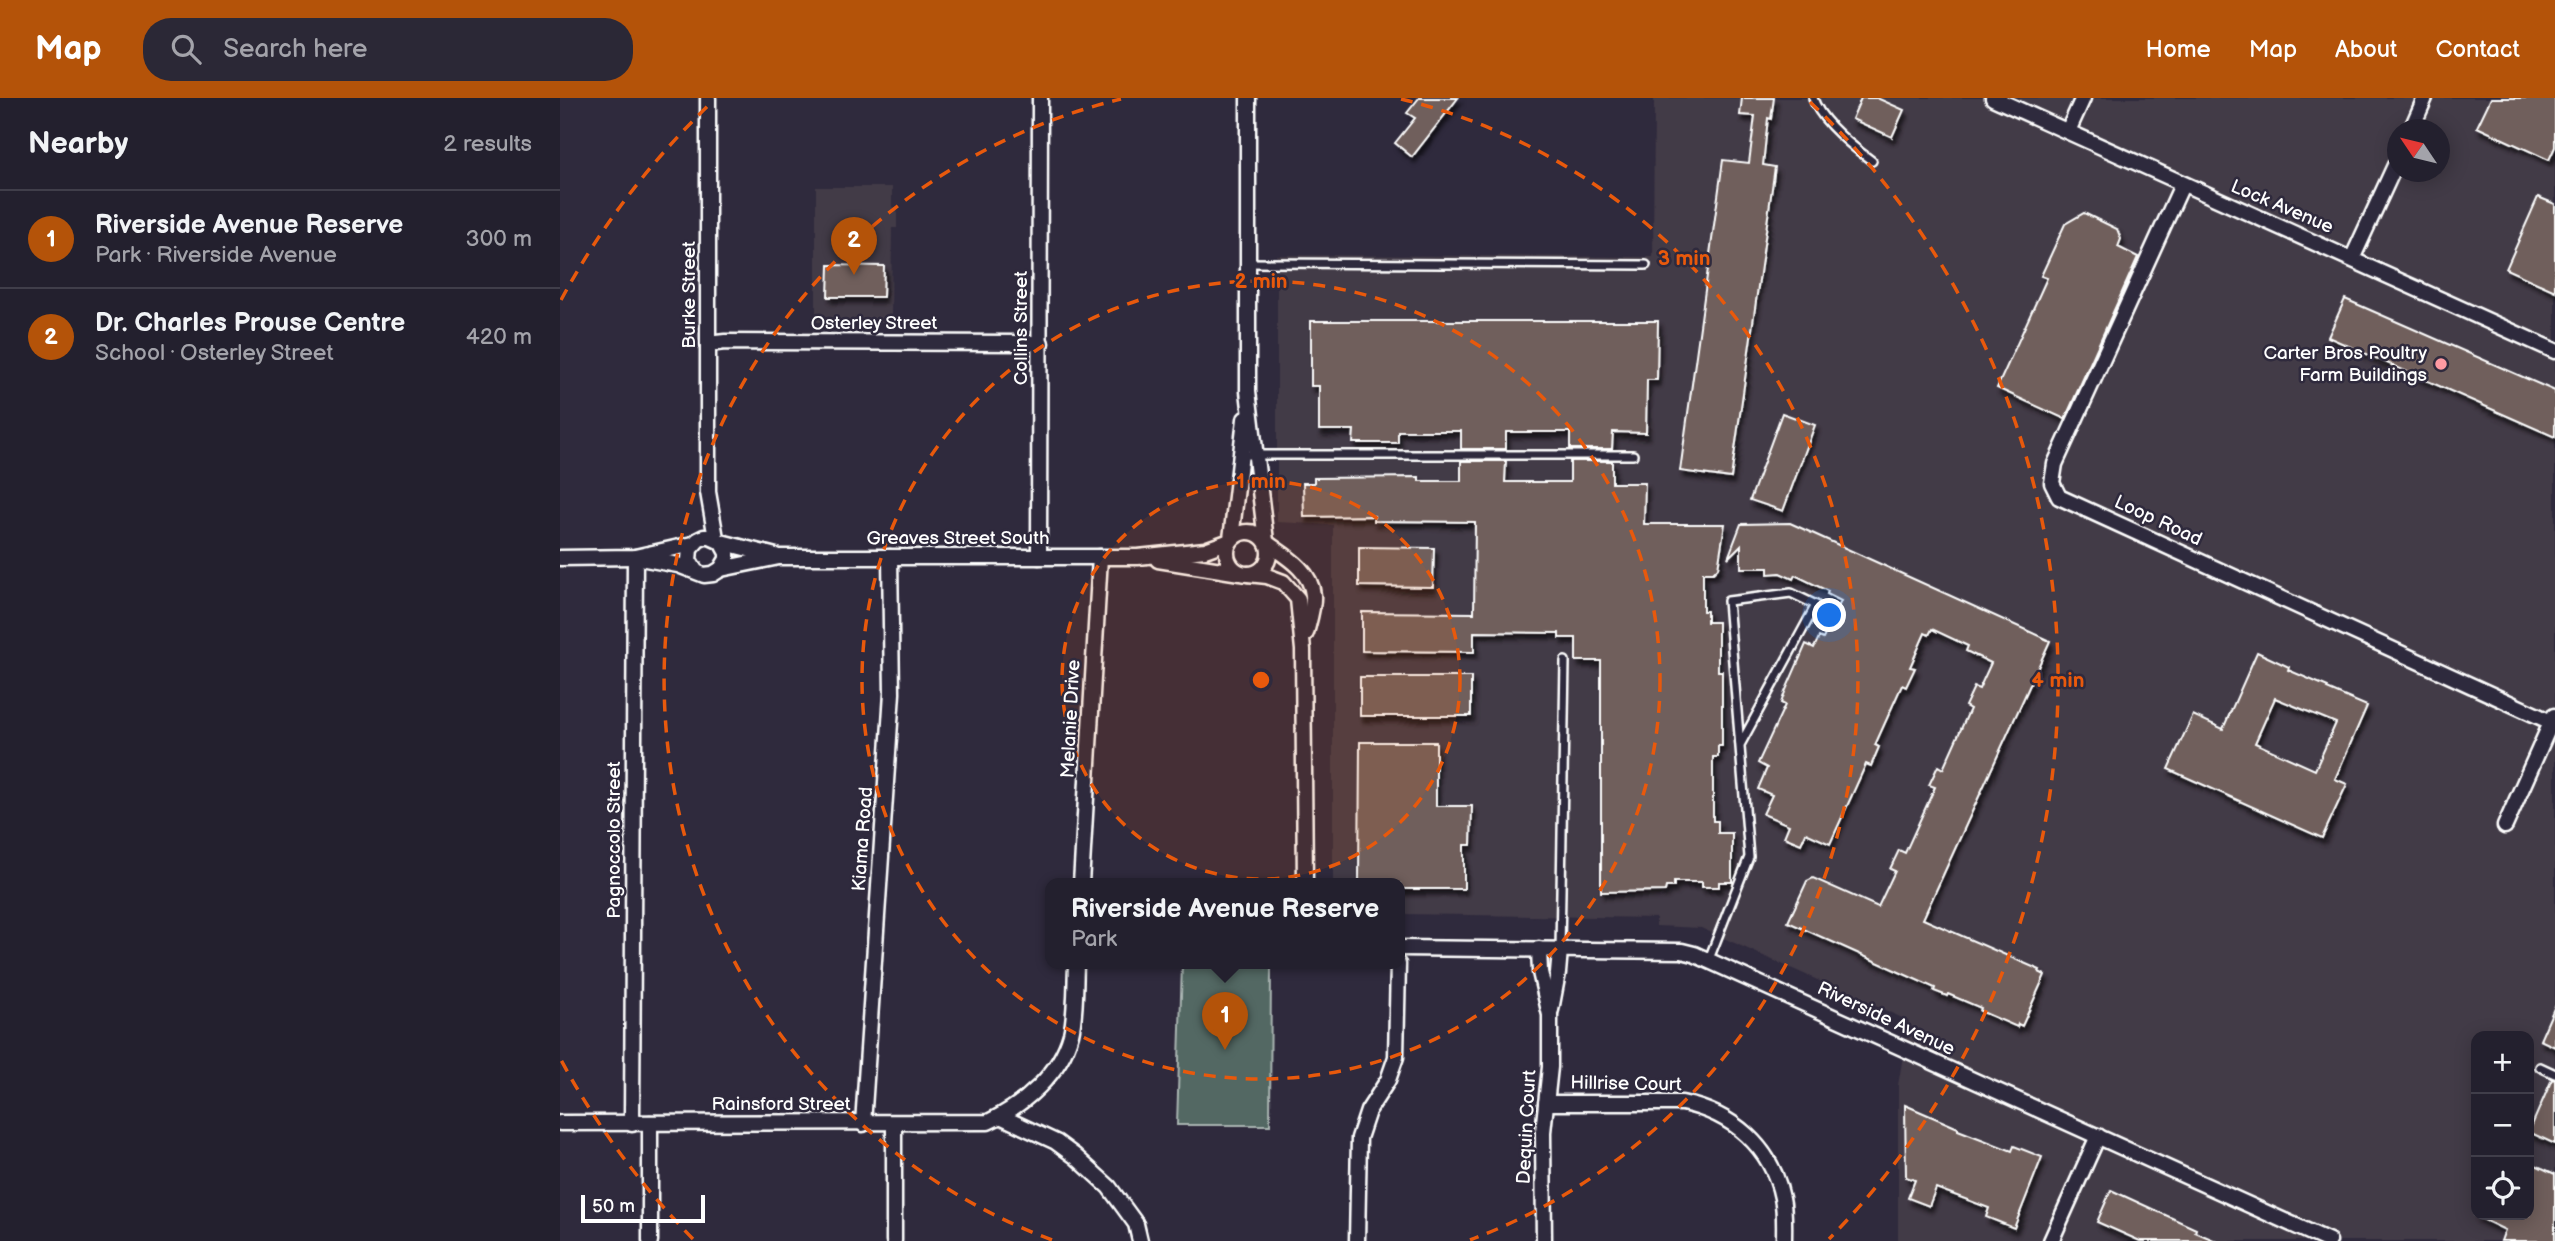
<!DOCTYPE html>
<meta charset="utf-8">
<style>
body{margin:0;font-family:"Balsamiq Sans",sans-serif;background:#2b2836;color:#f1f3f6}
.controls{position:absolute;right:21px;bottom:21px;display:grid;overflow:hidden;border-radius:14px;box-shadow:0 4px 18px #0003}
.controls button{width:63px;height:63px;display:grid;place-items:center;padding:0;border:0;border-bottom:2px solid #403e4a;background:#23202e;color:#f1f3f6;font:35px sans-serif}
.compass{position:absolute;left:1827px;top:21px;width:63px;height:63px;border-radius:50%;background:#23202e;box-shadow:0 4px 18px #0003;rotate:305deg}
.scale{position:absolute;left:21px;bottom:18px;width:124px;box-sizing:border-box;padding-left:7px;border:4px solid #fff;border-top:0;font-size:19px;line-height:24px;white-space:nowrap;color:#fff;-webkit-text-stroke:5px #2f2a3d;paint-order:stroke}
.you{position:absolute;left:1270px;top:518px;width:24px;height:24px;margin:-18px;border:5px solid #fff;border-radius:50%;background:#1a73e8;box-shadow:0 0 0 10px #1a73e833}
.badge{display:grid;place-items:center;width:46px;height:46px;border-radius:50%;background:#b45309;color:#fff;font-size:23px;font-weight:700}
.pin{position:absolute;translate:-50% -58px;filter:drop-shadow(0 2px 4px #0008)}
.pin::after{content:'';position:absolute;top:37px;width:24px;height:21px;background:inherit;clip-path:polygon(0 0,100% 0,50% 100%)}
.popup{position:absolute;left:485px;top:780px;width:360px;height:91px;box-sizing:border-box;display:grid;place-content:center;border-radius:14px;background:#23202e;filter:drop-shadow(0 2px 5px #0005);font-size:23px;white-space:nowrap;color:#a3a3aa}
.popup b{font-size:26px;color:#f1f3f6}
.popup::after{content:'';position:absolute;left:50%;top:100%;margin-left:-14px;border:14px solid transparent;border-top-color:#23202e}
.list{margin:0;padding:0;list-style:none}
h2{display:flex;justify-content:space-between;align-items:center;height:91px;margin:0;padding:0 28px;font-size:30px}
h2 small{font-size:23px;font-weight:400;color:#a3a3aa}
.list li{display:grid;grid-template-columns:46px 1fr auto;gap:21px;align-items:center;box-sizing:border-box;height:98px;padding:0 28px;border-top:2px solid #403e4a}
.list b{display:block;font-size:26px;white-space:nowrap}
.list p{margin:0;font-size:23px;white-space:nowrap;color:#a3a3aa}
.list em{font-size:23px;font-style:normal;color:#a3a3aa}
.icon{flex:none;width:38px;height:38px;fill:none;stroke:currentColor;stroke-width:2;stroke-linecap:round;stroke-linejoin:round}
.map{position:relative;flex:none;width:1995px;height:1143px;overflow:hidden}
header{display:flex;align-items:center;gap:42px;box-sizing:border-box;height:98px;padding:0 35px;background:#b45309;color:#fff}
header strong{font-size:33px}
nav{display:flex;gap:38px;margin-inline-start:auto;font-size:24px}
.search{width:490px;height:63px;background:#2b2836;display:flex;align-items:center;gap:18px;box-sizing:border-box;padding:0 24px;border-radius:28px;color:#a3a3aa;font-size:26px}
main{display:flex}
aside{flex:1;background:#23202e}
.map>svg:first-child{display:block}
.built{fill:#423a46;fill-rule:evenodd}
.green{fill:#536863;stroke:#a9b4b1;stroke-width:2}
.building{fill:#6f5f5c;stroke:#fff;stroke-width:2;fill-rule:evenodd;filter:url(#shadow)}
.lines{fill:none;stroke-linecap:round;stroke-linejoin:round}
.lane-casing{stroke:#fff;stroke-width:12}
.street-casing{stroke:#fff;stroke-width:19}
.lane{stroke:#2f2a3d;stroke-width:7}
.street{stroke:#2f2a3d;stroke-width:14}
.ring{fill:none;stroke:#e8590c;stroke-width:3.5;stroke-dasharray:12 9}
.poi-dot{fill:#ff9aa2;stroke:#2f2a3d;stroke-width:2.5}
.labels{text-anchor:middle;dominant-baseline:central;stroke-width:5;stroke-linejoin:round;paint-order:stroke}
.street-label{font-size:19px;fill:#fff;stroke:#2f2a3d}
.poi-label{font-size:19px;fill:#fff;stroke:#2f2a3d;text-anchor:end}
.centre{fill:#e8590c;stroke:#2f2a3d;stroke-width:3.5}
.ring-label{font-size:21px;text-anchor:middle;font-weight:bold;fill:#e8590c;stroke:#2f2a3d;stroke-width:5;stroke-linejoin:round;paint-order:stroke}
</style>
<header>
<strong>Map</strong>
<div class="search"><svg class="icon" aria-label="search" viewBox="0 0 24 24"><circle cx="10" cy="10" r="6"/><path d="M15 15l6 6"/></svg>Search here</div>
<nav><a>Home</a><a>Map</a><a>About</a><a>Contact</a></nav>
</header>
<main>
<aside>
<h2>Nearby<small>2 results</small></h2>
<ul class="list">
<li><span class="badge">1</span><div><b>Riverside Avenue Reserve</b><p>Park · Riverside Avenue</p></div><em>300 m</em></li>
<li><span class="badge">2</span><div><b>Dr. Charles Prouse Centre</b><p>School · Osterley Street</p></div><em>420 m</em></li>
</ul>
</aside>
<div class="map">
<svg width="1995" height="1143" viewBox="0 0 1995 1143">
<defs>
<filter id="shadow"><feDropShadow dx="3" dy="5.5" stdDeviation="2" flood-color="#0009"/></filter>
</defs>
<rect width="100%" height="100%" fill="#2f2a3d"/>
<filter id="ink" filterUnits="userSpaceOnUse"><feTurbulence type="fractalNoise" baseFrequency=".0143" numOctaves="2"/><feDisplacementMap in="SourceGraphic" scale="14" xChannelSelector="R" yChannelSelector="G"/><feConvolveMatrix kernelMatrix="1 2 1 2 8 2 1 2 1" color-interpolation-filters="sRGB"/></filter>
<g filter="url(#ink)">
<g class="built">
<path d="M1094,0H1995V1143H1338V987L1349,923L1141,830L1096,828V820L840,816V786H773V427L717,424V157L1093,159ZM1838,32H1880V74H1838ZM1916,938H1969V1117H1916Z"/>
<path d="M256,89H332V109L337,110V130H332L331,224H256Z"/>
</g>
<path class="green" d="M622,866H711L710,1027H617Z"/>
<g class="building">
<path d="M859,0H898L852,59L835,45L855,20L847,15Z"/>
<path d="M1182,0H1214L1211,21L1208,20L1203,67L1215,69L1171,380L1120,373L1163,62L1189,65L1195,18L1180,17Z"/>
<path d="M1301,0H1317L1344,12L1332,39L1292,21Z"/>
<path d="M1931,0H1995V49L1989,62L1917,29Z"/>
<path d="M1978,99L1995,106V193L1946,171Z"/>
<path d="M1524,115L1557,131L1561,141L1558,149L1578,159L1505,321L1437,290L1487,180L1481,178L1505,126Z"/>
<path d="M269,167L324,168L323,199H268Z"/>
<path d="M1785,201L1995,293V339L1768,239Z"/>
<path d="M751,223H1098L1097,282H1087L1086,335L1053,334L1052,351H1010V334H946V351H901V333H838V345H793L794,332H759V288H751Z"/>
<path d="M1222,315L1255,327L1223,413L1190,402Z"/>
<path d="M901,363H946L945,384H1010V363H1052V385H1085L1084,426H1165L1158,470L1153,475H1143V513H1147V524H1158V573H1162V648H1158V659H1153V723H1158V735H1172V784H1159V789H1142V784H1114V789H1106L1105,793L1041,794V563H1016V540H999V535L914,534V554L802,553V514L914,515L915,424L814,423V418L744,419L743,385H754V380L859,379V383H901Z"/>
<path d="M1230,425L1490,543L1363,821L1480,872L1479,874L1485,877L1462,928L1458,926L1457,929L1420,913L1421,910L1388,896L1387,898L1374,893L1375,890L1228,824L1247,783L1253,780L1318,809L1335,773L1330,771L1339,752L1345,755L1375,689L1369,687L1378,668L1383,671L1410,611L1405,608L1414,589L1419,591L1431,565L1406,553L1408,548L1372,531L1369,537L1365,535L1350,569L1355,570L1346,589L1342,587L1315,647L1319,649L1311,668L1306,666L1270,746L1246,735L1241,746L1224,739L1229,727L1203,716L1212,697L1198,691L1207,670L1198,665L1225,607L1221,605L1225,594L1246,546L1254,550L1259,539L1263,541L1281,503L1267,496L1268,493L1235,477L1233,481L1220,475L1208,476V470H1181V447L1168,460L1181,426Z"/>
<path d="M799,449L874,450L873,489L799,488Z"/>
<path d="M1697,554L1729,569L1728,572L1768,589L1767,591L1807,608L1775,681L1787,686L1762,740L1608,671L1633,617L1663,631ZM1715,600L1776,625L1755,672L1695,645Z"/>
<rect x="800" y="579" width="111" height="39"/>
<path d="M800,644H876V708H912L911,747H904V791H840V786H799Z"/>
<path d="M1995,908V949L1980,942Z"/>
<path d="M1992,981L1995,982V1046L1969,1034Z"/>
<path d="M1345,1007L1398,1030V1032L1452,1053L1454,1048L1482,1059L1454,1130L1426,1119L1429,1110L1376,1090L1369,1108L1348,1100L1355,1082L1346,1079Z"/>
<path d="M1969,1064L1995,1076V1143H1941L1945,1132L1914,1117H1969Z"/>
<path d="M1551,1092L1636,1131L1635,1134L1656,1143H1580L1537,1124Z"/>
</g>
<g class="lines">
<g class="lane-casing">
<g id="lane">
<path d="M1253,0C1260,23 1293,49 1312,63"/>
<path d="M688,165L1086,167"/>
<path d="M681,357H1073"/>
<path d="M1000,852L1005,563"/>
<path d="M1149,861L1189,759L1168,503L1231,495L1256,507L1180,647"/>
<path d="M1980,969L1995,976"/>
</g>
</g>
<g class="street-casing">
<g id="street">
<path d="M148,0V394L156,440"/>
<path d="M688,0V293L706,443"/>
<path d="M1433,0L1995,253"/>
<path d="M1851,32L1865,0"/>
<path d="M1508,33L1523,0"/>
<path d="M1622,87L1495,366L1492,385L1499,399L1991,624"/>
<path d="M1792,161L1838,61"/>
<path d="M148,246L165,244L481,245"/>
<circle cx="688" cy="455" r="21"/>
<path d="M671,441L685,321"/>
<path d="M707,445C725,458 751,472 753,497C754,508 749,523 746,535"/>
<path d="M479,459L480,0"/>
<path d="M0,460L75,459L133,446"/>
<path d="M80,460L118,467L144,477L153,476L161,471L167,461V455L161,444"/>
<path d="M598,462L680,475"/>
<path d="M161,471L219,459H578L645,452L670,443"/>
<path d="M135,472L129,462L130,451L138,442L144,439H150L161,444L216,458"/>
<path d="M688,476L707,478L723,484L738,501L743,552L745,786"/>
<path d="M1945,728L1994,618"/>
<path d="M521,786L540,459"/>
<path d="M840,850L1122,853L1134,856L1769,1143"/>
<path d="M979,851L980,874L990,917V969L983,1034L984,1143"/>
<path d="M991,912L998,875L1000,852"/>
<path d="M986,1005H1122C1172,1015 1212,1049 1222,1100C1225,1113 1224,1129 1224,1143"/>
<path d="M440,1018L496,1044L515,1058L549,1089L576,1126L580,1143"/>
<path d="M0,1025L428,1024C464,1007 500,976 511,936C516,915 515,889 516,866"/>
<path d="M72,1026L75,459"/>
<path d="M303,1026L332,595L330,459"/>
<path d="M90,1143V1025"/>
<path d="M334,1143V1026"/>
<path d="M797,1143L799,1040L808,1013L828,982L836,959L838,866"/>
<path d="M1491,1143L1538,1038"/>
</g>
</g>
<use href="#lane" class="lane"/>
<use href="#street" class="street"/>
</g>
</g>
<circle cx="701" cy="582" r="199" fill="#e8590c" fill-opacity=".12"/>
<g class="ring">
<circle cx="701" cy="582" r="199"/>
<circle cx="701" cy="582" r="399"/>
<path d="M492 1142A598 598 0 0 1 561 1M841 1A598 598 0 0 1 910 1142"/>
<path d="M133 1141A797 797 0 0 1 1 962M1 202A797 797 0 0 1 152 4M1250 4A797 797 0 0 1 1269 1141"/>
</g>
<circle class="poi-dot" cx="1881" cy="266" r="7"/>
<g class="labels">
<g class="street-label">
<text transform="translate(1722 109) rotate(23)">Lock Avenue</text>
<text transform="translate(129 197) rotate(-90)">Burke Street</text>
<text x="314" y="225">Osterley Street</text>
<text transform="translate(461 230) rotate(-90)">Collins Street</text>
<text transform="translate(1598 423) rotate(25)">Loop Road</text>
<text x="398" y="440">Greaves Street South</text>
<text transform="translate(511 621) rotate(-87)">Melanie Drive</text>
<text transform="translate(303 741) rotate(-86)">Kiama Road</text>
<text transform="translate(54 742) rotate(-90)">Pagnoccolo Street</text>
<text transform="translate(1326 921) rotate(25)">Riverside Avenue</text>
<text transform="translate(1066 986) rotate(1)">Hillrise Court</text>
<text x="221" y="1006">Rainsford Street</text>
<text transform="translate(967 1029) rotate(-87)">Dequin Court</text>
</g>
<g class="poi-label">
<text x="1867" y="255">Carter Bros Poultry<tspan x="1867" dy="22">Farm Buildings</tspan></text>
</g>
</g>
<circle cx="701" cy="582" r="10" class="centre"/>
<g class="ring-label">
<text x="1124" y="167">3 min</text>
<text x="701" y="190">2 min</text>
<text x="701" y="390">1 min</text>
<text x="1498" y="589">4 min</text>
</g>
</svg>
<div class="controls">
<button>+</button>
<button>−</button>
<button><svg class="icon" aria-label="locate" viewBox="0 0 24 24"><circle cx="12" cy="12" r="6"/><path d="M12 2v4M12 18v4M2 12h4M18 12h4"/></svg></button>
</div>
<svg class="compass" viewBox="-18 -18 36 36"><path d="M0-13l5 13h-10z" fill="#e53935"/><path d="M0 13l5-13h-10z" fill="#a3a3aa"/></svg>
<div class="scale">50 m</div>
<div class="you"></div>
<div class="pin badge" style="left:665px;top:952px">1</div>
<div class="popup"><b>Riverside Avenue Reserve</b>Park</div>
<div class="pin badge" style="left:294px;top:177px">2</div>
</div>
</main>
